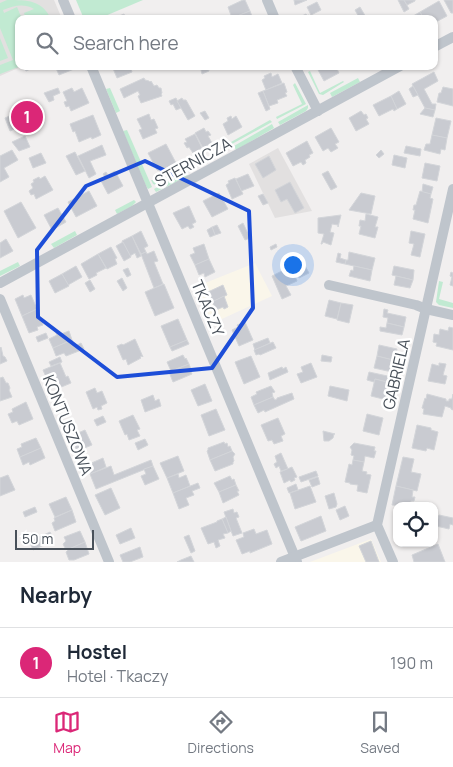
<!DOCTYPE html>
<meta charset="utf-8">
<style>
body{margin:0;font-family:Manrope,sans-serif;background:#f6f6f7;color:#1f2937}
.controls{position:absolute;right:15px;bottom:15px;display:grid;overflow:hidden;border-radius:10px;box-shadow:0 1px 4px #0004}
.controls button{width:45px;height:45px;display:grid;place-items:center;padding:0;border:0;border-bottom:1px solid #e0e1e3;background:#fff;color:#1f2937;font:25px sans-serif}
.scale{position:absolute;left:15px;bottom:12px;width:79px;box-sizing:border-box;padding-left:5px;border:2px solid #49515a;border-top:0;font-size:14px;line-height:18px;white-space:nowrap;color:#49515a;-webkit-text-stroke:4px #fff;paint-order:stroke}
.you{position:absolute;left:292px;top:264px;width:18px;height:18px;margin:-12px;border:4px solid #fff;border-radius:50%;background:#1a73e8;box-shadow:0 0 0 8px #1a73e833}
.badge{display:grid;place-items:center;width:32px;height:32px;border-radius:50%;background:#db2777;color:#fff;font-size:16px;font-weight:700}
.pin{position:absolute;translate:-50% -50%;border:2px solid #fff;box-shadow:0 1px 5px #0006}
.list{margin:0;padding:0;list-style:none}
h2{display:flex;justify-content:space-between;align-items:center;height:65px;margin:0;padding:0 20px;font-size:21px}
h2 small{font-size:16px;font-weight:400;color:#747a83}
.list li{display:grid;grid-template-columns:32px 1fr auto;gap:15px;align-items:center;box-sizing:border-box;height:70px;padding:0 20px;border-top:1px solid #e0e1e3}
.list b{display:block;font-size:19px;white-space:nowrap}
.list p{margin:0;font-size:16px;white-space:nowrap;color:#747a83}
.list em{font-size:16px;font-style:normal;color:#747a83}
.icon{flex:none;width:28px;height:28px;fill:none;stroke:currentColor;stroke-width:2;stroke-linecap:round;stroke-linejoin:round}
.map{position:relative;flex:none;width:453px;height:562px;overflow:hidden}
.search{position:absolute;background:#fff;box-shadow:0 1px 4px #0004;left:15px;right:15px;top:15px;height:55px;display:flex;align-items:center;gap:12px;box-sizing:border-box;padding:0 18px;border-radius:10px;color:#747a83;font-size:19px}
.sheet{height:135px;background:#fff}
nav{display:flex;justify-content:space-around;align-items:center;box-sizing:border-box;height:70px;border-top:1px solid #e0e1e3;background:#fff;font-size:14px;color:#747a83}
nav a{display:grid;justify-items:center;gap:2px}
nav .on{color:#db2777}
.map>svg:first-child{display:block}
.commercial{fill:#faf6ea}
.education{fill:#e2e0e0}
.green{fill:#c1ead2}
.building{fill:#c9cbd1;stroke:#d3d5d9}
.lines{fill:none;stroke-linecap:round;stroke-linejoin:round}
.minor{stroke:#bfc5cc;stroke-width:10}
.marked{fill:none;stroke:#1d4ed8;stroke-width:4;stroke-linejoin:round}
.labels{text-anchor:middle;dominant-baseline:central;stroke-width:5;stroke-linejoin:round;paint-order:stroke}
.street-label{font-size:16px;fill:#49515a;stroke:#fff}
</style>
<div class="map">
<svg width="453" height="562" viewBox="0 0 453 562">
<rect width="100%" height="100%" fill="#f1efef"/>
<g class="commercial">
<path d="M255,263L272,296L211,324L195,287Z"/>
<path d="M371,539L381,562H310Z"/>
</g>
<g class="education">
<path d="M0,0H54L62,19H19V66H23L0,76Z"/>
<path d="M278,148L312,211L275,218L249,164Z"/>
</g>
<g class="green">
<path d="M7,0C28,0 42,0 51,19H43L40,14L41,19H26L24,13L34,9C23,3 14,6 3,10L4,13L17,7L22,19H19V66H21L0,74V65L13,60L0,28V3Z"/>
<path d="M76,0H143L98,19H84Z"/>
<path d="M0,38L8,58L0,61Z"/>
<path d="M310,71L320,93L343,81L344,82L323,95L319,94L308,72Z"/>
<path d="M358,78L360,82L332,97L330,93Z"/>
<path d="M295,83L306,104L277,119L276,117L302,104L293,85Z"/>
<path d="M110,88L120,111L116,113L106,89Z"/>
<path d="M308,105V108L306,111L280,125L278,122Z"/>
<path d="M270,120L272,122L232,144L231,142Z"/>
<path d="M272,124L274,128L236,150L234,146Z"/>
<path d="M127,130L152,187L148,189L146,186L123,131Z"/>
<path d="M183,167L184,170L156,185L153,184L151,180L159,181Z"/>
<path d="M185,172L188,176L156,192L154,189Z"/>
<path d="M134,200L136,202L132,206L117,214L115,210Z"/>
<path d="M75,231L77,235L54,248L51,244Z"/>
<path d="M18,262L20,266L0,276V271Z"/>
<path d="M439,281L443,282L439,299L453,303V308L439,305L436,302Z"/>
</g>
<g class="building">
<path d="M243,0H245L250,11L232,18L228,7Z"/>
<path d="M294,0H307L295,5Z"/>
<path d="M398,0H404L409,9L404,12Z"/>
<path d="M404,0H415V1L407,5Z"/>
<path d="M444,0H453V13H451Z"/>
<path d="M439,1L447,16L434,23V19H424L420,12Z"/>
<path d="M317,2L321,10L311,15L307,7Z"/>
<path d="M360,7L367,19H360L355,10Z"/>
<path d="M250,11L253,19H233L232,18Z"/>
<path d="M420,12L424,19H408Z"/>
<path d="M124,14L126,19L107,18L113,16L114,18Z"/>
<path d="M306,14L307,16L309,15L310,19H296Z"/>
<path d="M24,66H34L35,67L26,71Z"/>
<path d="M55,66H73L74,69L59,75Z"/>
<path d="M112,66H130L132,72L117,78Z"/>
<path d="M321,66H337L336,67L339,73L324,81L317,68Z"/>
<path d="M208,67L209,71L202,74L201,70Z"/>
<path d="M434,72L438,81L424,89L432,104H436L435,110L425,108L412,84Z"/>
<path d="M271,73L272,77L278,74L282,83L266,90L262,80L265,78L264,76Z"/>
<path d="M144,78L145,80L149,81L150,82L151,81L154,86L157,85L159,88H161L162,93L161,94L162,96L141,103L138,96L140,95L138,91L124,98L120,89Z"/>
<path d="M284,83L287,92L285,93L287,96L277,100L278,103L269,106L263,91Z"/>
<path d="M413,86L418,95L413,97L409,89Z"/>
<path d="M443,87L453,89V106L437,102L439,93H441Z"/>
<path d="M58,88L60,93L53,96L54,100L49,102L44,93Z"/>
<path d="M72,88L74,92L82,88L89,103L71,111L69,106L66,107L64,102L67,101L63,92Z"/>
<path d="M263,91L270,109L266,111L258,93Z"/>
<path d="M399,91L406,104L397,109L391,96Z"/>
<path d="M391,96L397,109L394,111L393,109L379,116L373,105Z"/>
<path d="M176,98L181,108L176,110L173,104L171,105L169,101Z"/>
<path d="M182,98L183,100H186L195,116L188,120L177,101Z"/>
<path d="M32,107L38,119L29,123L30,125L24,127L18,112Z"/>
<path d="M425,108L435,110L433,117L420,114Z"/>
<path d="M205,111L209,118L205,120L200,113Z"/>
<path d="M361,111L364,115L366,114L368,118L366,119L369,124L356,131L349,118Z"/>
<path d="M18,112L24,127L19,129V127L10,131L5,118Z"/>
<path d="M149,114L151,120L154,119L158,128L155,129L157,133L143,139L139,130L142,129L137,119Z"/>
<path d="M93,115L101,135L92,139L91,137L79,142L75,131L73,132L70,124Z"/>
<path d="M231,116L232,119L236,116L242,127L228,135L223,124L228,121L227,118Z"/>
<path d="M436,118L451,121L447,138L432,135Z"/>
<path d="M204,128L206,132L208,131L211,135L208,136L212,143L203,148L195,133Z"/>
<path d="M331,128L339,142L335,144L338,148L331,152L328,148L323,151L315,137Z"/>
<path d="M195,134L202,148L193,153L189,147L187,148L184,143L187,142L185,139Z"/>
<path d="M432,135L447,138L445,150L441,149L440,154L424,150L426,144H430Z"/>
<path d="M25,136L30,147L19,151L12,142Z"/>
<path d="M307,141L313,153L309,155L310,157L305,160L306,163L303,165L301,162L293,166L286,153Z"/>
<path d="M166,144L176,163L160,171L157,170L148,153Z"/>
<path d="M102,145L106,155L90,161L96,174L89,178L78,156Z"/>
<path d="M406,146L421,149L420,156L404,153Z"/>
<path d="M12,150L18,160L4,168L9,177L0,182V156Z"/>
<path d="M381,150L384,154L379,158L376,155Z"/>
<path d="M75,152L85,171L76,175L66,156Z"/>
<path d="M41,153L46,163L33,168L29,158Z"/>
<path d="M394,155L407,158L405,168L392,165Z"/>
<path d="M269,156L276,170L263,178L255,164Z"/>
<path d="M425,163L440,166L437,181L422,178Z"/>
<path d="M115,171L123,186L108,194L100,179L105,177L103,174L106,172L108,175Z"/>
<path d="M328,171L337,187L331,190L322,174Z"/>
<path d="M248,174L254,186L241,191L236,179Z"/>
<path d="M45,176L53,190L36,199L34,194L31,195L29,191L33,188L31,184L34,182L33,180L39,177L40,179Z"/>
<path d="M235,178L243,194L232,199L226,185L229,183L228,181Z"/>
<path d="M290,182L304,208L295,213L287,199L281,202L275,190Z"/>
<path d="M423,184L433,187L431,194L422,192Z"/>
<path d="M89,191L97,206L76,217L68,202Z"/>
<path d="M420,191L431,194L430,198L433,199L428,223L413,219L415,210H413L414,205H416Z"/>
<path d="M219,193L228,209L212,217L203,201Z"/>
<path d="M361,193L375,196L371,214L349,210Z"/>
<path d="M263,194L268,203L263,205L258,196Z"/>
<path d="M21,202L36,228L18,238L4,211Z"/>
<path d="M189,206L196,222L192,224L194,227L190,229L188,226L182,229L173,213Z"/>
<path d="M58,208L66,222L52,230L44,215Z"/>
<path d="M366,214L378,217L375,227H378L375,238L359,234L361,226H359L360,220L365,221Z"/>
<path d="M341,215L338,227V225L332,224L330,232L334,233L331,245L323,242L322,244H321L324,234L318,233V218Z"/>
<path d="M243,223L250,238L245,240L238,226Z"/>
<path d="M217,225L221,233L215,235L212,227Z"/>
<path d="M212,227L215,235L210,237L207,230Z"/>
<path d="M141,231L148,246L144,248L146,252L141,254L132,236Z"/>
<path d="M411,231L425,234L420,257L411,255L414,244L409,243Z"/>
<path d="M132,236L141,256L137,258L135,253L130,256L122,241Z"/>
<path d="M6,239L13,251L0,258V243Z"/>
<path d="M123,242L131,257L124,261L116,246Z"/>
<path d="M204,244L209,259L195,265L190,255L195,253L193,248Z"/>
<path d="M276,244L277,247L271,250L270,247Z"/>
<path d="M111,247L117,258L115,259L117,264L107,269L98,254Z"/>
<path d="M154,251L158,261L154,262L163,284L154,288L141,254L146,252L147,254Z"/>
<path d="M349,252L375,258L372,270L345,264L346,260H348Z"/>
<path d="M338,253L341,254L340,258L346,260L345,264L336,262Z"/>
<path d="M98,254L106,268L96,273L97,275L89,279L81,264Z"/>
<path d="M209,259L215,272L205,277L204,273L199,275L195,265Z"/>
<path d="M302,260L301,262L303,264H304L309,273L299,278L298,274L295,276L297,281L286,286L291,295L282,299L272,276L290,267L292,271L295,269L293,265Z"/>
<path d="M76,266L82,277L68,285L62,274Z"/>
<path d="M354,266L372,270L370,281L349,276L351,270L353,271Z"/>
<path d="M394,266L414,270L413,280L392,275Z"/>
<path d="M128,268L131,275L127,277L123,270Z"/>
<path d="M451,272L453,273V286L450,285L452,277L450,276Z"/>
<path d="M62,274L69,286L55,293L49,281Z"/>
<path d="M396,276L413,280L410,288L394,285Z"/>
<path d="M122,278L127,288L123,291L117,281Z"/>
<path d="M90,280L95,289L90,292L85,283Z"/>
<path d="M164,284L174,308L155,316L145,292Z"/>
<path d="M223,285L227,295L212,302L208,292Z"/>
<path d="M23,295L24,298L31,295L37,309L22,316L15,299Z"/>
<path d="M224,296L228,307L224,309L223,307L216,310L212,302Z"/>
<path d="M329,300L341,303L337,319L325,316Z"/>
<path d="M341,303L353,305L349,323L337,320Z"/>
<path d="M37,309L43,325L37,327L38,330L29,333L22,316Z"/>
<path d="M384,309L388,310L387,313L406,317L404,327L387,323L388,318L383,317Z"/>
<path d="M178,319L187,340L170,347L161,326Z"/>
<path d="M245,322L253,340L239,346L232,330L238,327L237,325Z"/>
<path d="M387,323L404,327L402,335L380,331V327L386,328Z"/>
<path d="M449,327L453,328V350L436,346L437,343L433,342L434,334L439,335L440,329L448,331Z"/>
<path d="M69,331L72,340L53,348L49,339L57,335L56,333L60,332L61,334Z"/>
<path d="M46,333L48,338L38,342L36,337Z"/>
<path d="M268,338L270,343L255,350L253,344Z"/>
<path d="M135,339L143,357L142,356L140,357L141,358L128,365L126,359L123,360L117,346L122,344L123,345Z"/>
<path d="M72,340L75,346L81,343L84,349L66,356L64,353L56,356L53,348Z"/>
<path d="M187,340L189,344L172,351L170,347Z"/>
<path d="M273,342L276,348L260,355L259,354L256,355L254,350Z"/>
<path d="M379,345L397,349L396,353H395L393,360L377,356Z"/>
<path d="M1,347L3,356L5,357L7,361L0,364V348Z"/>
<path d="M183,355L185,359L186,358L189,364L171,371L167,362Z"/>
<path d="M322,355L332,357L331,362L321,361Z"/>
<path d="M251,356L260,377L244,384L235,362Z"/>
<path d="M377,356L393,360L392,372L374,368Z"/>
<path d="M60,357L62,362L51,366L49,362Z"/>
<path d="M60,363L66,377L68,376L71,383L59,388L57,384L55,385L54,382L49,384L43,370Z"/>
<path d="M311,363L317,377L301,383L297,374L303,372L301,367Z"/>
<path d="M439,363L446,364L443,375L447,376L445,384L428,381L432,364L439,366Z"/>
<path d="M189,364L192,372H191L192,374L173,382L169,372Z"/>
<path d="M282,367L283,369L286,367L288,372L270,380L268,373Z"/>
<path d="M369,372L392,377L391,383L375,379L374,382L367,380Z"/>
<path d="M3,377L6,383H8L10,388L9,390L12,397L0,401V378Z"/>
<path d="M375,379L391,383L387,400L371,396Z"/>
<path d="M205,384L212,401L198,406L191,390Z"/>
<path d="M271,386L275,392L272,393L273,397L254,405L251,397L257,394L256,392Z"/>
<path d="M330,386L349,390L347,401L328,396Z"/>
<path d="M95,388L97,393L102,391L107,403L101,406L102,409L98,410L97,407L93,409L86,392Z"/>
<path d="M292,393L294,399L265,412L264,410L258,413L254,405L273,397L275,400L277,399V398Z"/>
<path d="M427,394L446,399V401H449V399H452L453,394V410L451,409V408L445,406L442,417L423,414L424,409L422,408L425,398L426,399Z"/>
<path d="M153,395L155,401L159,399L161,406L145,412L141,400Z"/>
<path d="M26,402L33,419L19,425L17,421L12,423L8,414L13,412L12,409Z"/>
<path d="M216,409L225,430L209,436L201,415Z"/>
<path d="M367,414L383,418L379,435L363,431Z"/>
<path d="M133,415L140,429L137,430L140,436L129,440L127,434L125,435L119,421Z"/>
<path d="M103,416L106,422L97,426L94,420Z"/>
<path d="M278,418L285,434L281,436L283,441L274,444L272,440L268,441L261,425Z"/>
<path d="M417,425L431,428V430L438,432L434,450L427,448L426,451L412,448Z"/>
<path d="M85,430L92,445L77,451L71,436Z"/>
<path d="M323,431L335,434H334L333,438L329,441H324Z"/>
<path d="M36,438L41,448L20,457L17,449L22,447L21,444Z"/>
<path d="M145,439L148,445L138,450L135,443Z"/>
<path d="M224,442L225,444L227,443L228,447L230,446L232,451L210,460L207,451L208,450V448Z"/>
<path d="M354,443L375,447L374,451H376L374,458L365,456L364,462L353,460L354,456L351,455L352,450L350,447Z"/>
<path d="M41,448L45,458L30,465L29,462L23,465L20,457Z"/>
<path d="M232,451L235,454L233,457L234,461L233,462V464L215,471L210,460Z"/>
<path d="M281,453L288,469L281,471L279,466L276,468L274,464L277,462L275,456Z"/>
<path d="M178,456L184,471L167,478L160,463Z"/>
<path d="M403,457L414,459L411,472L421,474L417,491L396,486Z"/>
<path d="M103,458L106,467L91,474L87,465Z"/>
<path d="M151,460L153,466L96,489L90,474L111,466L114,475Z"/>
<path d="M353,460L364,462L362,471L367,472L366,474L371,475L367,493L357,491L358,485L350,484V483L345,482L349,464L352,465Z"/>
<path d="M153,466L159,479L145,485L141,476L146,474L144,469Z"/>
<path d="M292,467L297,477L294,478L295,480L291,482L290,480L284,483L280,472Z"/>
<path d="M316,471L318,476L301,482L299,477Z"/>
<path d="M178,474L179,478L186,475L190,486L173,493L167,478Z"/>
<path d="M8,475L15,490L0,496V478Z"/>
<path d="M230,476L232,480L234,479L236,485L219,492L214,483Z"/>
<path d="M318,477L320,484L312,487L309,480Z"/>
<path d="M198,483L200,488L192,491L194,495L186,498L189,505L179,509L173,493Z"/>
<path d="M296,484L298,490L289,493L287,488Z"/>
<path d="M236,485L239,491H237L239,495L223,503L219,492Z"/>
<path d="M310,486L316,502L295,509L290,493Z"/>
<path d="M396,486L413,490L412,497H415L414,501H411L410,506L392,505Z"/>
<path d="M111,488L120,508L105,515L95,495Z"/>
<path d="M334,493L337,504L336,507L329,509L325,496Z"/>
<path d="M66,497L72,510L55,517L49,504Z"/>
<path d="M430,503V506H417L418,504Z"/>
<path d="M345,506L349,516L340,520L336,510Z"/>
<path d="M35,507L37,512L25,517L23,512Z"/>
<path d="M233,509L234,513L237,512L239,517L236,518L242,533L233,536L224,512Z"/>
<path d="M72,510L76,522L55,531L52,523L55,521L54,518Z"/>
<path d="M439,515L453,518V525L450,524L449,529L436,526Z"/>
<path d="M321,516L326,531L301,541L295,527Z"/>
<path d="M226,517L231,531L228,533L222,519Z"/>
<path d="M222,519L228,533L223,534L225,538L218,540L220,546L216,548L214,542L208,544L201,528L217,522V521Z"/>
<path d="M131,528L135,538L120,544L116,535Z"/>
<path d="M254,529L256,534L267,530L272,544L250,553V551L242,554L236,540L244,537L243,533Z"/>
<path d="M80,531L85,542L69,549L65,548L63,544L66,541L64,537Z"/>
<path d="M50,532L52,536L37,543L35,539Z"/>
<path d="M189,535L195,551L191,553L184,537Z"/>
<path d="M52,536L53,541L33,550L31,545Z"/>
<path d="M35,539L37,543L31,545L30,541Z"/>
<path d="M371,541L379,562H366L359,546Z"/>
<path d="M85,542L89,554L74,560H69L66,552L69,549Z"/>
<path d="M438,544L445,562H414L412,555Z"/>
<path d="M140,547L143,557L130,562H123L120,555Z"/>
<path d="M191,556L194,562H177L181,560Z"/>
</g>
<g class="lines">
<g class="minor">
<path d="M63,0L71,19"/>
<path d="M267,0L275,19"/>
<path d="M434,47L453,37"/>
<path d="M91,66L297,562"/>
<path d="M295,66L318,111"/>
<path d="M0,283L400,66"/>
<path d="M329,285L416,305L426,309L453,315"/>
<path d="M0,299L109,562"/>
<path d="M281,562L377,525"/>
<path d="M393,562L377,525L453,189"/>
</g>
</g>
<path class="marked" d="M145,161L249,211L253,308L212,368L117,377L38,317L37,250L86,186Z"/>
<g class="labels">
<g class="street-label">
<text transform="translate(193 162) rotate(-29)">STERNICZA</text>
<text transform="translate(208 308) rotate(67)">TKACZY</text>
<text transform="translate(396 374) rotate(-77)">GABRIELA</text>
<text transform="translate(68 425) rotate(68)">KONTUSZOWA</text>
</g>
</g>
</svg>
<div class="controls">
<button><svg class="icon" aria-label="locate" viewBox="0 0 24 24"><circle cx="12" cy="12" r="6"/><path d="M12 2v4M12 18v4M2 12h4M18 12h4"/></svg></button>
</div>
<div class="scale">50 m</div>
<div class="you"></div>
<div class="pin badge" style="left:27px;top:117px">1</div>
<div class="search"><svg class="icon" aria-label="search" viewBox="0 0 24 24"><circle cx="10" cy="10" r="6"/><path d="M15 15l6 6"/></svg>Search here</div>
</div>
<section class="sheet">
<h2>Nearby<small></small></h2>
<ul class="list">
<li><span class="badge">1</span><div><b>Hostel</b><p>Hotel · Tkaczy</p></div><em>190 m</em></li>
</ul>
</section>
<nav>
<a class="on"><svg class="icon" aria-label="map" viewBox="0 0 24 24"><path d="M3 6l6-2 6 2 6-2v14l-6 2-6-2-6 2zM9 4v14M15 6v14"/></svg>Map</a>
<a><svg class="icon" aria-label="directions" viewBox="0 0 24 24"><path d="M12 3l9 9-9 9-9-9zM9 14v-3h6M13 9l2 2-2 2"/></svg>Directions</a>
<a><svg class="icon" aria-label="saved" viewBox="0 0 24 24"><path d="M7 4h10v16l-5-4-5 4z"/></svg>Saved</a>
</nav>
